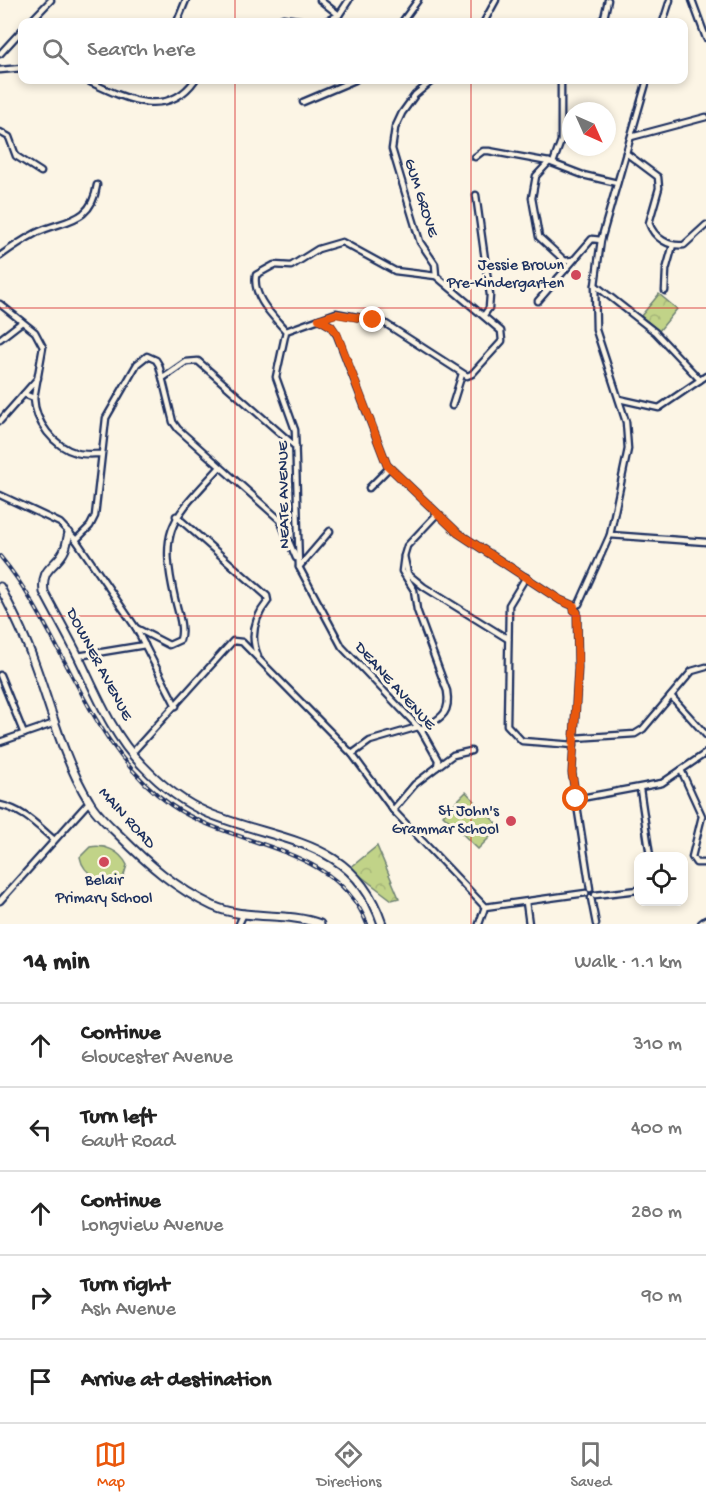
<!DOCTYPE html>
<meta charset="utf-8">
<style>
body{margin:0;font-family:"Gochi Hand",sans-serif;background:#f6f6f6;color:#222}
.controls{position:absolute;right:18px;bottom:18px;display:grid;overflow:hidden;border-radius:12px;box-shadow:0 3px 9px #0003}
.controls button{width:54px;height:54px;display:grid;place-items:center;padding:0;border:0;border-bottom:2px solid #e0e0e0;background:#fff;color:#222;font:30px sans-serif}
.compass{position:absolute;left:562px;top:102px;width:54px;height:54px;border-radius:50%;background:#fff;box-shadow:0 3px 9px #0003;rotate:135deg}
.stop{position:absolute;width:18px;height:18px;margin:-14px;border:4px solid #ea580c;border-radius:50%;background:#fff}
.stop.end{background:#ea580c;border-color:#fff;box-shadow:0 2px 6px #0008}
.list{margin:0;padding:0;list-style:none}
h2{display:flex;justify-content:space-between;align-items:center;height:78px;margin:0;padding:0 24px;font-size:26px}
h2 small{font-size:20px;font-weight:400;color:#767676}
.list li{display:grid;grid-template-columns:39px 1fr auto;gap:18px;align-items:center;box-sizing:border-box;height:84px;padding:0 24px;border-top:2px solid #e0e0e0}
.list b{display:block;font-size:22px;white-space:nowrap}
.list p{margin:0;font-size:20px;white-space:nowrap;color:#767676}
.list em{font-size:20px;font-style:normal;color:#767676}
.icon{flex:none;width:33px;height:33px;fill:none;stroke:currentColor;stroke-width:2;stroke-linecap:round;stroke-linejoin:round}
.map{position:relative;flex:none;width:706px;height:924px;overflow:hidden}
.search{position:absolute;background:#fff;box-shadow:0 3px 9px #0003;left:18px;right:18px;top:18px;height:66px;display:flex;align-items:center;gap:15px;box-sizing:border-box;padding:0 21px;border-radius:12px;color:#767676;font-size:22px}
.sheet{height:498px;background:#fff}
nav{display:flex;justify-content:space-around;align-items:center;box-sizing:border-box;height:84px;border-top:2px solid #e0e0e0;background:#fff;font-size:16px;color:#767676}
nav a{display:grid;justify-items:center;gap:3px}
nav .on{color:#ea580c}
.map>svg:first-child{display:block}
.green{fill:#c1d388;stroke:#6e8173;stroke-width:1.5}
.forest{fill:url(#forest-crowns);stroke:#6e8173;stroke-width:1.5}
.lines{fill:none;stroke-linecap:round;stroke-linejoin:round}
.street-casing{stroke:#1b2f5e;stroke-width:9}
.secondary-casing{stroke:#1b2f5e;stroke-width:11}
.street{stroke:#fcf5e5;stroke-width:4.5}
.secondary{stroke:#fcf5e5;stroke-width:7}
.rail-casing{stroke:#1b2f5e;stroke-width:4}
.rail{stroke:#fcf5e5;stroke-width:1.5;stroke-dasharray:4.5;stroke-linecap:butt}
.route{stroke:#ea580c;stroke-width:8}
.grid{fill:none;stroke:#d62828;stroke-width:1.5;stroke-opacity:0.55}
.poi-dot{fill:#d1495b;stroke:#fcf5e5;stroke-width:2}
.labels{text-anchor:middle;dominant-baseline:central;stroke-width:6;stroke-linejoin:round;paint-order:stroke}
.street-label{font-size:16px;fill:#1b2f5e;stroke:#fcf5e5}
.poi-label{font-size:16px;fill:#1b2f5e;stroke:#fcf5e5;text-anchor:end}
</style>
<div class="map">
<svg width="706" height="924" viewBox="0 0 706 924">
<defs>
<pattern id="forest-crowns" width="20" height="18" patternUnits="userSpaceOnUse" patternTransform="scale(1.5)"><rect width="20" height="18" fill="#c1d388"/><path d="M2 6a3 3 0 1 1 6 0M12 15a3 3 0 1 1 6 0" fill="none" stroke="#a5b578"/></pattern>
</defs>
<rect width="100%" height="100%" fill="#fcf5e5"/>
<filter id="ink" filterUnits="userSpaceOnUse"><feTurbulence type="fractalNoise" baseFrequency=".0167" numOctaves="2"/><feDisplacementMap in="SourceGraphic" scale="12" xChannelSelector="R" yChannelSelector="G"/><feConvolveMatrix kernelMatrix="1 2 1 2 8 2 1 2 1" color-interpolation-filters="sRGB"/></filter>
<g filter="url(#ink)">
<g class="green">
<path d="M466,792L500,827L478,849L443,815Z"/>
<path d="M90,847C105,844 120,851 127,865L123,878C107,888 83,875 80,857Z"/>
</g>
<g class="forest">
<path d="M659,294L677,309L659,331L641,316Z"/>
<path d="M377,846L399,898L392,900L350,868Z"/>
</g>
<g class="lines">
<g class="street-casing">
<g id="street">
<path d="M320,0L339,15"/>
<path d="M692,0L706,38"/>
<path d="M604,18L608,0"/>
<path d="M30,22L51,0"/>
<path d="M177,22L186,0"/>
<path d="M276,22L283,18L313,22"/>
<path d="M324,22L339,15L349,0"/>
<path d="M402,22L418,0"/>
<path d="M484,22L496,0"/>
<path d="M599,22L604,18L609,22"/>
<path d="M663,22L670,0"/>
<path d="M0,54L22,30"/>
<path d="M0,70L22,68"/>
<path d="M86,80C122,97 166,121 195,80"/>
<path d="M433,80L415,95L402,113L395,128L392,149L420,242L435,264L436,276"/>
<path d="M303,102L355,80"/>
<path d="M0,132L9,137L16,156L41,172"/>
<path d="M631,137L706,117"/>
<path d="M626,153L658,177L659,188L649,223C654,238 669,247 684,245L706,225"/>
<path d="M475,157L483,151H489L549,162L583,175L617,183"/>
<path d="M549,162L536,176L532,198L539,237L565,261L573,260"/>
<path d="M553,163L561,141V80"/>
<path d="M476,195L490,295L489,308L484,315"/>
<path d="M0,256C11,248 23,240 36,233C64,219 91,225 97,185"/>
<path d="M595,285L655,332L700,380"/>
<path d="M665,291L666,270L673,245"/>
<path d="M538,301L592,239L601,240"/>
<path d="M0,304L35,332L43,347L34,398"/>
<path d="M319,319L331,326L337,335L387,465L458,533L560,600L574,606"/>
<path d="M286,331L336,313L383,322L467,376L472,374L502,341L501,331L436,276L395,271L342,242L318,249L291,266L274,265L256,275C252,297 273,316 286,331L276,377L295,430L299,567L342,647L421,730L438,760L437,767L415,784L393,810"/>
<path d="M0,339L22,322"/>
<path d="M163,378L186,362L198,361L296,447"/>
<path d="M24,394L34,398C35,422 54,447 77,453C84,455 93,454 101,454"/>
<path d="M619,399L659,408L706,376"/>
<path d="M452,406L462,374"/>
<path d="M0,421L38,378"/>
<path d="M369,488L389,468"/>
<path d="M0,495L60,523L76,540L136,628L176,706"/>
<path d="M437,514L407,546L404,556L408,574L424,587L508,639"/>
<path d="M176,516L267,596L268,601C255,617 249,635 258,656"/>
<path d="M610,535L706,542"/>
<path d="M76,540L90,526L95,516L106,418L137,364L147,356L156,360L159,365L173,422L178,429L280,520L296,558"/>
<path d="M404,556L402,571L414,590L417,610L447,691C451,715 440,718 421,730"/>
<path d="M299,567L330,531"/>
<path d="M526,577L509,605L507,725L522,741L574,745"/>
<path d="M577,612L574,610V606L579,604L610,535L628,449L626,422L596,330L595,285L601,240L647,80"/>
<path d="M577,612L578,668L572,773L590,889"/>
<path d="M136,628L169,645L180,640C184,628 178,612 175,599C158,526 173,519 220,467"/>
<path d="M78,656L145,645"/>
<path d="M0,675L24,734"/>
<path d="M671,696L706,735"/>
<path d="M574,738L635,734L643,729L692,671L706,667"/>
<path d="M0,742L55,723"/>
<path d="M132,753L233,641L242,642L352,754L393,810L485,907"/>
<path d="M352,754L370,741L418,727"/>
<path d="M437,767L453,755L471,751"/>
<path d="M681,770L702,816L692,857L696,863H706"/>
<path d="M640,789L650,856"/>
<path d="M576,799L662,783L706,753"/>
<path d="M0,805C23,810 36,824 53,839"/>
<path d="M595,895L638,890"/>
<path d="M591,898L596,924"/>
<path d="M0,901L89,802"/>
<path d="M526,902L529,924"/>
<path d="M239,924L244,913"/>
<path d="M479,924L485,907L586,893"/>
</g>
</g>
<g class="secondary-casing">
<g id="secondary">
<path d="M69,533C67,539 67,547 63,553C53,569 41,568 44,592C55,613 67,634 78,656C96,693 112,735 142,765C160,784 184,803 208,813C280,843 353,837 382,924"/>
<path d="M0,587C13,612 25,636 34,662C51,708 63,759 89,801C96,814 109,825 119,835C148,864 175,888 213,906C246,921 286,911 320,924"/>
<path d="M702,924L706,921"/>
</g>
</g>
<use href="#street" class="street"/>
<use href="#secondary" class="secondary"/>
<g class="rail-casing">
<path id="rail" d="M0,556C65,634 86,745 171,805C233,848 336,844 367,924"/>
</g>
<use href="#rail" class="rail"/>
</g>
</g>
<g class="lines" filter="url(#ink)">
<path class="route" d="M373,320L336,314L319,319L331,326L337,334L387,465L458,533L560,600L574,606V610L577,612L578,668L572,773L576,799"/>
</g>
<path class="grid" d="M235,0V22M471,0V22M235,80V924M471,80V924M0,308H706M0,616H706"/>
<g class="poi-dot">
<circle cx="576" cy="275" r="6"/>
<circle cx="511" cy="821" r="6"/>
<circle cx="104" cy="862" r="6"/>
</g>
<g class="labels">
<g class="street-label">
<text transform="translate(420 198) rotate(72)">GUM GROVE</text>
<text transform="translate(285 495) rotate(-91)">NEATE AVENUE</text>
<text transform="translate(98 665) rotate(62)">DOWNER AVENUE</text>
<text transform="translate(394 687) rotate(48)">DEANE AVENUE</text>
<text transform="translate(126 819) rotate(48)">MAIN ROAD</text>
</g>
<g class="poi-label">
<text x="564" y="266">Jessie Brown<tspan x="564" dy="18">Pre-Kindergarten</tspan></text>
<text x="499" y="812">St John's<tspan x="499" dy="18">Grammar School</tspan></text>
<text x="104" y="881" text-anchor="middle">Belair<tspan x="104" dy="18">Primary School</tspan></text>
</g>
</g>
</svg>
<div class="controls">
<button><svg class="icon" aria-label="locate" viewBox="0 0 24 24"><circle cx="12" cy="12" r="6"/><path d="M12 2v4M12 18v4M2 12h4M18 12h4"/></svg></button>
</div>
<svg class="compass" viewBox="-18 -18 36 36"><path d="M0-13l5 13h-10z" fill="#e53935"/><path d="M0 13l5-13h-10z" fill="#767676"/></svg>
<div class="stop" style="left:576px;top:799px"></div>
<div class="stop end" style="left:373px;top:320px"></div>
<div class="search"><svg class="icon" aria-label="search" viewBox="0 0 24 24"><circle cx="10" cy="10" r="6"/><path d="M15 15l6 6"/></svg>Search here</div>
</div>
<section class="sheet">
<h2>14 min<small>Walk · 1.1 km</small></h2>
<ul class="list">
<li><svg class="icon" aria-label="ahead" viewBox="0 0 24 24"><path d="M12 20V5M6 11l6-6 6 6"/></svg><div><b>Continue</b><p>Gloucester Avenue</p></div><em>310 m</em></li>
<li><svg class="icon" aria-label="left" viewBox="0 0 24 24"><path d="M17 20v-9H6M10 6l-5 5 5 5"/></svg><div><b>Turn left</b><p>Gault Road</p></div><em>400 m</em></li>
<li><svg class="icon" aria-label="ahead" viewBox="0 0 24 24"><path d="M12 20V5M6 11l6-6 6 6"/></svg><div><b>Continue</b><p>Longview Avenue</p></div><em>280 m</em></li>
<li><svg class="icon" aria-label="right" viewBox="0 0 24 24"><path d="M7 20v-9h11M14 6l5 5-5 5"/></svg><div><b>Turn right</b><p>Ash Avenue</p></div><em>90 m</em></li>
<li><svg class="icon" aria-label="arrive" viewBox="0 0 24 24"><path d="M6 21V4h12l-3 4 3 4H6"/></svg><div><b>Arrive at destination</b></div></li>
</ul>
</section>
<nav>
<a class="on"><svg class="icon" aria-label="map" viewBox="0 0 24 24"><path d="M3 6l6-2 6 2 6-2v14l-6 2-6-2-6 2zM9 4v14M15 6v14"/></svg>Map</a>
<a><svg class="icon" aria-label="directions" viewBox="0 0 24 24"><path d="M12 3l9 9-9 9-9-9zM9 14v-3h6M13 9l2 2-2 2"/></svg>Directions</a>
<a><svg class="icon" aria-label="saved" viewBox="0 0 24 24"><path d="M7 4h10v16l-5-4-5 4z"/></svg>Saved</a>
</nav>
